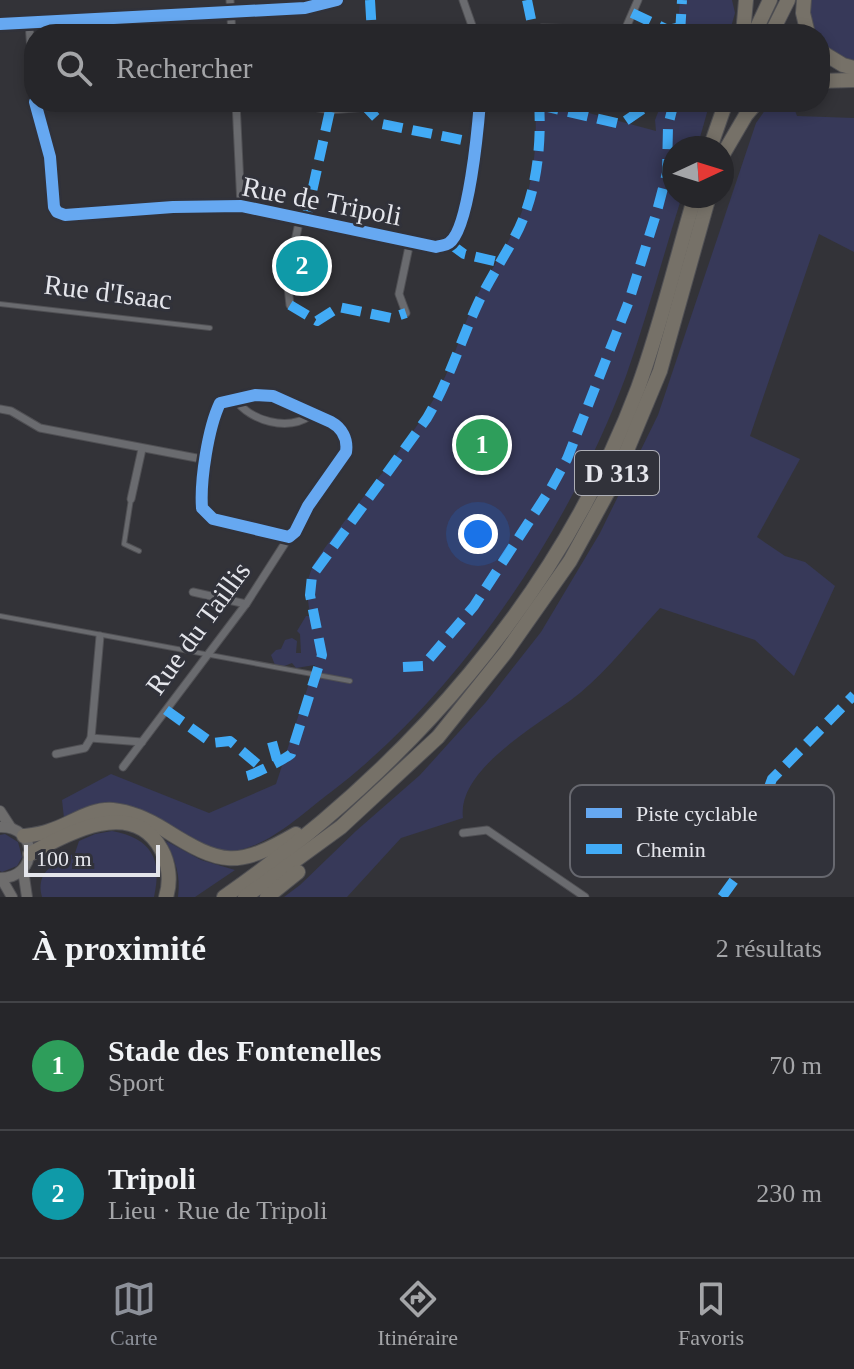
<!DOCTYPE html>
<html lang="fr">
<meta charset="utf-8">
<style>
body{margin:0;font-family:Georgia,serif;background:#323236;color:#f1f3f6}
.compass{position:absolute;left:662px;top:136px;width:72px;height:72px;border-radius:50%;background:#26262a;box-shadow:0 4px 12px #0003;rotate:86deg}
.scale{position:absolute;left:24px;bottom:20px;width:136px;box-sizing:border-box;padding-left:8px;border:4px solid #e4e5eb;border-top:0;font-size:22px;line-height:28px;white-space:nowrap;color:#e4e5eb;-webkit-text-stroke:6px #31323a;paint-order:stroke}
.you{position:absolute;left:478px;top:534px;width:28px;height:28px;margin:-20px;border:6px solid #fff;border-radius:50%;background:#1a73e8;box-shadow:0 0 0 12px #1a73e833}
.badge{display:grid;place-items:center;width:52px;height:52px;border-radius:50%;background:#8c9099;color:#fff;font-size:26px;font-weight:700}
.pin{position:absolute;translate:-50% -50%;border:4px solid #fff;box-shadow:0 2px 8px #0006}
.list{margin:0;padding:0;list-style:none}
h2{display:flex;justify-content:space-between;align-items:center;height:104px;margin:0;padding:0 32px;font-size:34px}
h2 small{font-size:26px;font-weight:400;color:#a4a5a8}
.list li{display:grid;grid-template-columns:52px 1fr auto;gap:24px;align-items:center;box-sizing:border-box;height:128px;padding:0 32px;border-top:2px solid #424347}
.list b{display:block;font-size:30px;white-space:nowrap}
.list p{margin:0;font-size:26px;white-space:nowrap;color:#a4a5a8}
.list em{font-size:26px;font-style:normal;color:#a4a5a8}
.icon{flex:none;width:44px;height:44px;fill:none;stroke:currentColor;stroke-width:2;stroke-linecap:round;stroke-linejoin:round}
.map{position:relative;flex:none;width:854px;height:897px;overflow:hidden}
.search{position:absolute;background:#26262a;box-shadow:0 4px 12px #0003;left:24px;right:24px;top:24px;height:88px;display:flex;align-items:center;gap:20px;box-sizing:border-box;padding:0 28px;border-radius:32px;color:#a4a5a8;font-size:30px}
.sheet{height:360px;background:#26262a}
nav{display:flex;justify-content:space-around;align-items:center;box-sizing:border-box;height:112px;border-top:2px solid #424347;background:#26262a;font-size:22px;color:#a4a5a8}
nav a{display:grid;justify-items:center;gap:4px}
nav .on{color:#8c9099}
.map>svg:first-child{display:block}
.green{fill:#373959}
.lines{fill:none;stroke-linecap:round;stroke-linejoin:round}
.lane-casing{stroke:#505054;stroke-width:6}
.street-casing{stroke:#505054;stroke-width:9}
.secondary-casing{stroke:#505054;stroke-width:12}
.highway-casing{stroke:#505054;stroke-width:16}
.lane{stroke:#6a6b6f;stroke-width:4}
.street{stroke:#6a6b6f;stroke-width:7}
.secondary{stroke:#6e6d6d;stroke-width:10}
.highway{stroke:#767168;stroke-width:14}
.quiet{stroke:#42abf6;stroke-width:10;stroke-dasharray:20 10;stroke-linecap:butt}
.cycleway-casing{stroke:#31323a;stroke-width:17}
.cycleway{stroke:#66a8f1;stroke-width:12}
.labels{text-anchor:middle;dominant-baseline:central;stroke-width:6;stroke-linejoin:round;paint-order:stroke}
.shield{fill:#31323a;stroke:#aeafb6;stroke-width:2}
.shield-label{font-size:26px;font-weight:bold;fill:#e4e5eb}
.street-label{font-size:28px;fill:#e4e5eb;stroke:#31323a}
.key{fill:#31323a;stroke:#67686f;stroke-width:2}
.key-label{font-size:22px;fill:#e4e5eb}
</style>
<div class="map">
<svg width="854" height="897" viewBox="0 0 854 897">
<rect width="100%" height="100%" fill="#333338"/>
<g class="green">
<path d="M680,0H732L735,13L729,34H677Z"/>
<path d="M808,0H854V60C840,57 830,51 820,41V34H814Z"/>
<path d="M535,102H559V105L656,131L655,120L662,102H710L697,148H674V196H682C663,256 647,317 626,376C570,527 461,693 331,792C304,812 274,842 240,850C204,857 192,830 161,824C130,819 96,820 64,818L62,800L111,774L209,813L276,784L315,665L296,668L292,663L282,667L275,665L271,655L276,650L281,649L285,640L292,638L297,641L296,653H301L300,634L297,631L306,616H310L306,585L313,565C351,508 400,457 435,397C453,366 461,329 477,296C487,276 500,258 510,238C533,196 538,148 535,102Z"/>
<path d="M777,102H792L797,116L854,118V252L819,234L750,436L800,459L757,537L785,556L805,562L835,586L794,676L755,640L660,608C634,636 609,669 580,693C546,721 456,767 463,818L401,838L347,897H284L300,885L356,831L420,775L486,702L541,632L600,533L658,415L756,123L768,106Z"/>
<path d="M112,831C151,838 163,859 154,897H42C35,871 55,863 75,853L79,841L95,834Z"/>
<path d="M5,834L18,842L22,857L17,866L2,872L0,871V835Z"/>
<path d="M166,841L201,860L235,870L195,897H178C181,875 175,860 166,841Z"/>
</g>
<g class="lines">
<g class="lane-casing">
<g id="lane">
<path d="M0,304L210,328"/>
<path d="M131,499L124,544L139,551"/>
<path d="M0,616L350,681"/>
</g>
</g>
<g class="street-casing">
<g id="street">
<path d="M230,0L232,34"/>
<path d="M463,0L475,34"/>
<path d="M29,21L34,100"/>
<path d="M0,24L305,8L337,0"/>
<path d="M542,28L625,30L638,0"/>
<path d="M35,102L50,157L54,207L57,212L65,215L173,207L241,206L436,247C441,245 445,246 449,243C469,230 478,127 480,102"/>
<path d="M236,102L241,206"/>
<path d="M287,102L330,110L366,107"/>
<path d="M290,305L287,278L300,218"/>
<path d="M406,313L399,294L410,242"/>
<path d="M255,395L273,396L331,422C342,428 348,439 346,452L308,506L295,532L289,537L213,519L202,508C200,481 208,428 220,403Z"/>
<path d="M235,399C250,421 288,432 311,415"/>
<path d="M0,409L11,411L40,428L207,460"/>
<path d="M131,499L142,449"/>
<path d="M193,592L246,604"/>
<path d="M91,738L142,742"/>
<path d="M56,754L85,748L91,738L100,636"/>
<path d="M123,767L246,604L289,537"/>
<path d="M463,833L487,830L585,897"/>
</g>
</g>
<g class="secondary-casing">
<g id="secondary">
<path d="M0,811L11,828"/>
<path d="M0,827C39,826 39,878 0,878"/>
<path d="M23,870L27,897"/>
<path d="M1,878L12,897"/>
</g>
</g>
<g class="highway-casing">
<g id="highway">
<path d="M804,0L803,13L808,34"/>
<path d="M743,34L746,0"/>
<path d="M754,34L770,0"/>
<path d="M771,34L788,0"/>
<path d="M820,51L843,65L854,68"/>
<path d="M820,81L854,80"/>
<path d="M710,148L726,102"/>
<path d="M722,156L746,115L757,102"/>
<path d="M24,836C32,835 41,834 49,831C70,825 90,808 113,810C133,812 149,820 165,830C222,866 237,868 296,834"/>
<path d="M30,854C67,833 133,797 161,849C169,863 171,882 166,897"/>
<path d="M224,897C406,770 559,598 638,388C661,325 676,260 695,196"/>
<path d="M245,897L341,827L438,737L506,652L570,561L615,479L660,371L709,196"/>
<path d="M267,897L298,872"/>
</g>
</g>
<use href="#lane" class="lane"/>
<use href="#street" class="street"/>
<use href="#secondary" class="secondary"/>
<use href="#highway" class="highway"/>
<g class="quiet">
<path d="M370,0L372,34"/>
<path d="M527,0L534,34"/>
<path d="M632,13L668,30L680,27"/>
<path d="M680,34L682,0"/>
<path d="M369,102L366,107L382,124L477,143"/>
<path d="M539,105L621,124L653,102"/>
<path d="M306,219L330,110"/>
<path d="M449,243L464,254L498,262"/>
<path d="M290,305L317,321L339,307L391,318L406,313"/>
<path d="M403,667L423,666L474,606L551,488L567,459L629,301L657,211L667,173L668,126L674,102"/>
<path d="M166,710L212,743L230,741L262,768"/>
<path d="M272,742L277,760"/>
<path d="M247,776C255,774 285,759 291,754L322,655L310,595L312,576L427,418C449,381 461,339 480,299C490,279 502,260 513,240C536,199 542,148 539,102"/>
<path d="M722,897L748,861L761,827L764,801L772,779L854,695"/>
</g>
<g class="cycleway-casing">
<g id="cycleway">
<path d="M0,24L305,8L337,0"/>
<path d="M35,102L50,157L54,207L57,212L65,215L173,207L241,206L436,247C441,245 445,246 449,243C469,230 478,127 480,102"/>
<path d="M255,395L273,396L331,422C342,428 348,439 346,452L308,506L295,532L289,537L213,519L202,508C200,481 208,428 220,403Z"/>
</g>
</g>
<use href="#cycleway" class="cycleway"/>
</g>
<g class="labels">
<rect class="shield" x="575" y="451" width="84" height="44" rx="6"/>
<g class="shield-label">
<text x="617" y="473">D 313</text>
</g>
<g class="street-label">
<text transform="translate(322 201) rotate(11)">Rue de Tripoli</text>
<text transform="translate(108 292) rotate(7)">Rue d'Isaac</text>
<text transform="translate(198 628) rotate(-54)">Rue du Taillis</text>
</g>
</g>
<rect x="570" y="785" width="264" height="92" rx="12" class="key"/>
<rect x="586" y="808" width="36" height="10" fill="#66a8f1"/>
<rect x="586" y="844" width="36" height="10" fill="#42abf6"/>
<g class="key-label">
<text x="636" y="821">Piste cyclable</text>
<text x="636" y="857">Chemin</text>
</g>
</svg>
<svg class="compass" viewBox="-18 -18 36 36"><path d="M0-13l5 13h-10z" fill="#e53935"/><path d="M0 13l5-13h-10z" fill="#a4a5a8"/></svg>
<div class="scale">100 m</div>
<div class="you"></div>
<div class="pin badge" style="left:482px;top:445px;background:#2e9e5b">1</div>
<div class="pin badge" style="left:302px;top:266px;background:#0f9aa8">2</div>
<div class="search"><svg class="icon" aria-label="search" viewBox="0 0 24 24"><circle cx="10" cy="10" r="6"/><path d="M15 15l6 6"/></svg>Rechercher</div>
</div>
<section class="sheet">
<h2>À proximité<small>2 résultats</small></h2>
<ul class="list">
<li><span class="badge" style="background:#2e9e5b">1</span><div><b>Stade des Fontenelles</b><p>Sport</p></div><em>70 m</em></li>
<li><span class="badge" style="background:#0f9aa8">2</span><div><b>Tripoli</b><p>Lieu · Rue de Tripoli</p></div><em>230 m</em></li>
</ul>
</section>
<nav>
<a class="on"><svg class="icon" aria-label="map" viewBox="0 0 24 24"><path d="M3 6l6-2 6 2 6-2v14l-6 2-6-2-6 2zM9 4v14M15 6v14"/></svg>Carte</a>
<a><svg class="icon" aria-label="directions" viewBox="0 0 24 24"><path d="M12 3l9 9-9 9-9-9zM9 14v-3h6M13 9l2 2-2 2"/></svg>Itinéraire</a>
<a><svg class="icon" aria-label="saved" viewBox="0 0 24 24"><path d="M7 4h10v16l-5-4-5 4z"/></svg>Favoris</a>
</nav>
